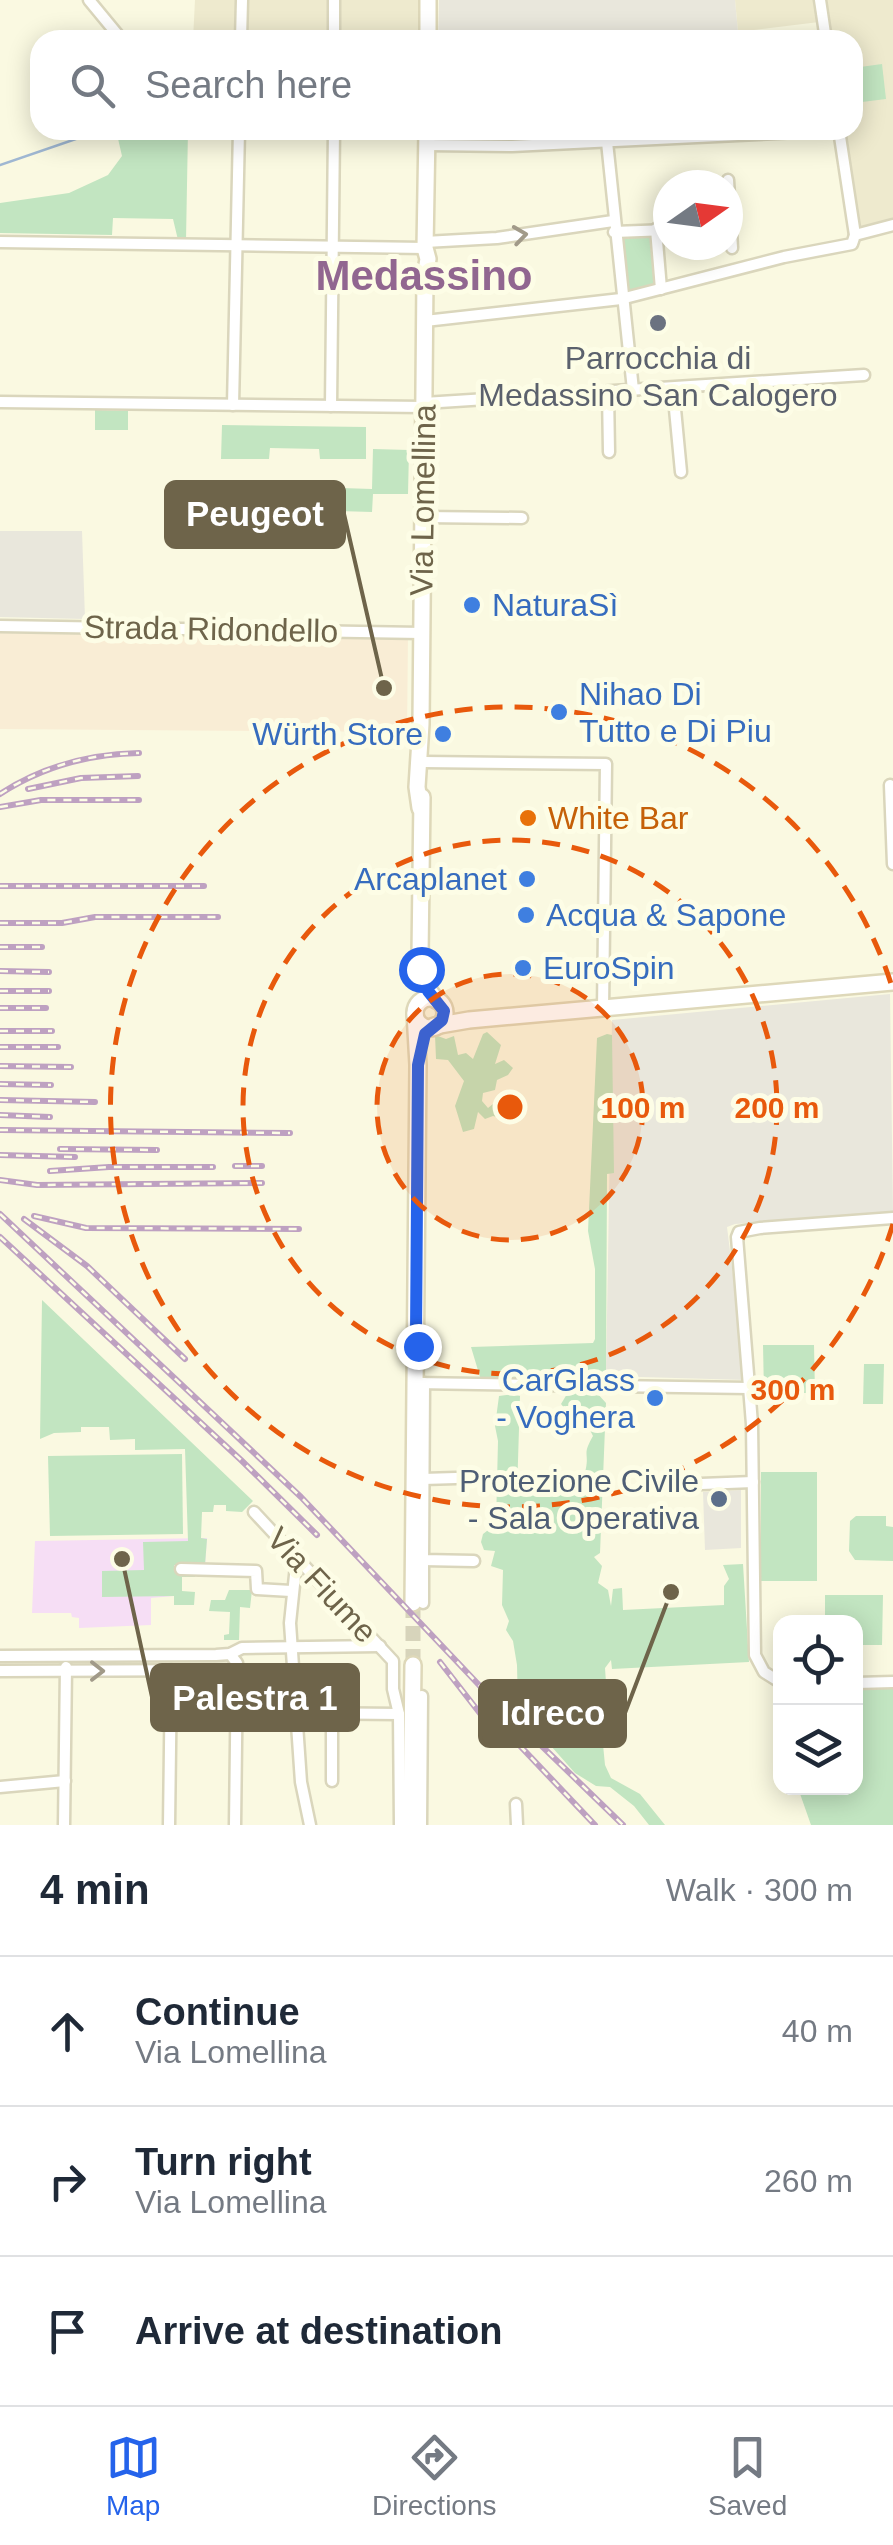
<!DOCTYPE html>
<meta charset="utf-8">
<style>
body{margin:0;font-family:Arial,sans-serif;background:#f6f6f7;color:#1f2937}
.controls{position:absolute;right:30px;bottom:30px;display:grid;overflow:hidden;border-radius:20px;box-shadow:0 5px 25px #0003}
.controls button{width:90px;height:90px;display:grid;place-items:center;padding:0;border:0;border-bottom:2px solid #e0e1e3;background:#fff;color:#1f2937;font:50px sans-serif}
.compass{position:absolute;left:653px;top:170px;width:90px;height:90px;border-radius:50%;background:#fff;box-shadow:0 5px 25px #0003;rotate:76deg}
.stop{position:absolute;width:30px;height:30px;margin:-22px;border:8px solid #2563eb;border-radius:50%;background:#fff}
.stop.end{background:#2563eb;border-color:#fff;box-shadow:0 2px 10px #0008}
.list{margin:0;padding:0;list-style:none}
h2{display:flex;justify-content:space-between;align-items:center;height:130px;margin:0;padding:0 40px;font-size:42px}
h2 small{font-size:32px;font-weight:400;color:#747a83}
.list li{display:grid;grid-template-columns:65px 1fr auto;gap:30px;align-items:center;box-sizing:border-box;height:150px;padding:0 40px;border-top:2px solid #e0e1e3}
.list b{display:block;font-size:38px;white-space:nowrap}
.list p{margin:0;font-size:32px;white-space:nowrap;color:#747a83}
.list em{font-size:32px;font-style:normal;color:#747a83}
.icon{flex:none;width:55px;height:55px;fill:none;stroke:currentColor;stroke-width:2;stroke-linecap:round;stroke-linejoin:round}
.map{position:relative;flex:none;width:893px;height:1825px;overflow:hidden}
.search{position:absolute;background:#fff;box-shadow:0 5px 25px #0003;left:30px;right:30px;top:30px;height:110px;display:flex;align-items:center;gap:25px;box-sizing:border-box;padding:0 35px;border-radius:30px;color:#747a83;font-size:38px}
.sheet{height:580px;background:#fff}
nav{display:flex;justify-content:space-around;align-items:center;box-sizing:border-box;height:140px;border-top:2px solid #e0e1e3;background:#fff;font-size:28px;color:#747a83}
nav a{display:grid;justify-items:center;gap:5px}
nav .on{color:#2563eb}
.map>svg:first-child{display:block}
.residential{fill:#eeeace}
.commercial{fill:#f9edd5}
.industrial{fill:#e9e7dc}
.education{fill:#f6def5}
.green{fill:#c2e5c1}
.lines{fill:none;stroke-linecap:round;stroke-linejoin:round}
.stream{stroke:#9fb7d2;stroke-width:2.5}
.secondary-tunnel{stroke:#d7d4bb;stroke-width:15;stroke-dasharray:15 8;stroke-linecap:butt}
.street-casing{stroke:#dad6bc;stroke-width:15}
.secondary-casing{stroke:#ded8b9;stroke-width:20}
.street{stroke:#fff;stroke-width:10}
.secondary{stroke:#fff;stroke-width:15}
.rail-casing{stroke:#bea1c1;stroke-width:6}
.rail{stroke:#fdfde6;stroke-width:2.5;stroke-dasharray:8;stroke-linecap:butt}
.oneway{stroke:#a19a89}
.route{stroke:#2563eb;stroke-width:12}
.ring{fill:none;stroke:#e8590c;stroke-width:5;stroke-dasharray:18 12}
.worship-dot{fill:#6b7280;stroke:#fdfde6;stroke-width:4}
.shop-dot{fill:#3f7fe0;stroke:#fdfde6;stroke-width:4}
.food-dot{fill:#e8710a;stroke:#fdfde6;stroke-width:4}
.service-dot{fill:#5c6f8a;stroke:#fdfde6;stroke-width:4}
.labels{text-anchor:middle;dominant-baseline:central;stroke-width:10;stroke-linejoin:round;paint-order:stroke}
.worship-label{font-size:32px;fill:#5b616d;stroke:#fdfde6}
.street-label{font-size:32px;fill:#6e644a;stroke:#fdfde6}
.shop-label{font-size:32px;fill:#366cbe;stroke:#fdfde6;text-anchor:start}
.food-label{font-size:32px;fill:#c56008;stroke:#fdfde6;text-anchor:start}
.service-label{font-size:32px;fill:#4e5e75;stroke:#fdfde6;text-anchor:end}
.district-label{font-size:42px;font-weight:bold;fill:#916690;stroke:#fdfde6}
.centre{fill:#e8590c;stroke:#fdfde6;stroke-width:5}
.ring-label{font-size:30px;text-anchor:middle;font-weight:bold;fill:#e8590c;stroke:#fdfde6;stroke-width:10;stroke-linejoin:round;paint-order:stroke}
.leader{fill:none;stroke:#6e644a;stroke-width:4}
.callout-dot{fill:#6e644a;stroke:#fdfde6;stroke-width:4}
.callout{fill:#6e644a;stroke:#6e644a;stroke-width:4}
.callout-label{font-size:35px;text-anchor:middle;font-weight:bold;fill:#fff}
</style>
<div class="map">
<svg width="893" height="1825" viewBox="0 0 893 1825">
<rect width="100%" height="100%" fill="#faf9e1"/>
<g class="residential">
<path d="M195,0H238L239,40H193Z"/>
<path d="M244,0H329L327,40H244Z"/>
<path d="M337,0H423L422,40H336Z"/>
<path d="M735,0H816L819,22L738,32Z"/>
<path d="M823,0H893V220L859,228L841,130H853V40H828Z"/>
</g>
<path class="commercial" d="M0,631L408,637L407,732L0,729Z"/>
<g class="industrial">
<path d="M439,0H735L738,32L655,40H438Z"/>
<path d="M511,130H609V139L511,141Z"/>
<path d="M0,531H82L85,619L0,617Z"/>
<path d="M890,994L893,1213L735,1224L727,1227L746,1380L606,1376L612,1020Z"/>
<path d="M741,1490V1548L705,1550L703,1492Z"/>
</g>
<path class="education" d="M207,1538L205,1566L175,1565L174,1596L151,1598V1625L79,1628V1618L72,1617L71,1613H32L35,1541Z"/>
<g class="green">
<path d="M882,64L886,99L854,103L853,68Z"/>
<path d="M116,130H188L186,240H178L173,219L113,218L112,235L0,233V203L69,193L108,175L122,156Z"/>
<path d="M654,233L658,284L624,293L619,235Z"/>
<path d="M95,410L128,411V430H95Z"/>
<path d="M222,425L366,427V459H320L319,449L270,448L269,459H221Z"/>
<path d="M373,449L409,450L408,494H373L372,512L338,511L337,524L288,523V509L224,505V486H290L302,480L311,487L372,489Z"/>
<path d="M487,1032L501,1045L495,1064L504,1060L513,1068L508,1075L497,1080L495,1090L483,1093L482,1101L488,1108L499,1099L506,1115L504,1119L493,1116L485,1119L478,1112L474,1129L463,1132L455,1106L464,1081L448,1060L436,1059L435,1035L446,1039L454,1036L458,1055L466,1053L473,1059L483,1034Z"/>
<path d="M607,1034L612,1035L614,1173L607,1174L606,1379L480,1377L471,1347L593,1343L595,1339V1269L588,1231L597,1038Z"/>
<path d="M42,1300L253,1501L242,1512L226,1511V1505H214L213,1512H202L201,1538L207,1539L205,1565H174L175,1572L195,1573V1577H182V1591L195,1592L194,1605H174V1596L102,1597V1571L144,1570L143,1542L188,1541L185,1449L135,1450V1439L110,1440L109,1427H81V1432L54,1433L40,1439Z"/>
<path d="M763,1345H814L815,1393H764Z"/>
<path d="M864,1364H884L883,1404H863Z"/>
<path d="M582,1391L597,1393L606,1403L600,1553L594,1557L602,1566L598,1583L608,1590L611,1606L613,1589L622,1588L623,1610L724,1605V1586L729,1579L723,1565L743,1564L749,1662L612,1669L611,1660L605,1668L608,1712L601,1724L605,1765L611,1778L640,1794L665,1825H649L634,1806L610,1787L596,1786L575,1773L518,1709L517,1665L513,1641L506,1630L509,1621L502,1605L503,1570L491,1566L495,1551L484,1550L481,1542L483,1534L496,1524L498,1441L495,1426L499,1396L514,1394L520,1396L517,1493H580C578,1481 584,1479 586,1468C589,1452 582,1455 593,1436L588,1426L589,1419L586,1412L566,1410L561,1404L567,1394Z"/>
<path d="M182,1454L183,1534L50,1536L48,1456Z"/>
<rect x="761" y="1472" width="56" height="109"/>
<path d="M856,1516H886V1526L893,1527V1561L855,1560L849,1551L850,1521Z"/>
<path d="M229,1590H252L250,1608L240,1607L239,1640H224V1635L229,1634L230,1612L209,1611L211,1600H225Z"/>
<path d="M825,1595H883L882,1645H856V1622H825Z"/>
<path d="M856,1689H893V1825H811L798,1788H856Z"/>
</g>
<g class="lines">
<path class="stream" d="M0,165L102,130"/>
<path class="secondary-tunnel" d="M413,1603V1665"/>
<g class="street-casing">
<g id="street">
<path d="M89,0L122,40"/>
<path d="M820,0L826,40"/>
<path d="M241,40L242,0"/>
<path d="M334,40V0"/>
<path d="M839,130L855,235"/>
<path d="M607,142L633,390"/>
<path d="M427,145L512,146L839,130"/>
<path d="M728,180L732,248"/>
<path d="M656,229L661,289"/>
<path d="M614,232L668,230"/>
<path d="M0,242L425,248"/>
<path d="M425,242L497,238L613,221"/>
<path d="M425,321L621,299L784,257L852,244L855,235L893,225"/>
<path d="M673,388L681,472"/>
<path d="M608,392L609,452"/>
<path d="M0,402L424,407"/>
<path d="M424,403L864,375"/>
<path d="M233,405L239,130"/>
<path d="M331,406L334,130"/>
<path d="M423,517L522,518"/>
<path d="M0,626L422,633"/>
<path d="M424,762L606,764L603,1009"/>
<path d="M890,785L893,864"/>
<path d="M415,1383L749,1388"/>
<path d="M424,1383L423,1560L474,1561"/>
<path d="M423,1479L456,1478"/>
<path d="M675,1485L753,1482"/>
<path d="M254,1512L393,1661V1689L399,1714L400,1825"/>
<path d="M297,1556L290,1623L301,1782L310,1825"/>
<path d="M181,1569L256,1571L257,1589L291,1591"/>
<path d="M423,1603V1560"/>
<path d="M230,1654L237,1663L235,1825"/>
<path d="M0,1656L216,1655L230,1654L242,1648L380,1646"/>
<path d="M0,1671L226,1670L237,1674"/>
<path d="M780,1682L764,1672L755,1655L752,1424L737,1237L739,1232L760,1228L893,1218"/>
<path d="M856,1683L893,1682"/>
<path d="M297,1713L399,1714"/>
<path d="M236,1715L279,1717"/>
<path d="M332,1781V1713"/>
<path d="M0,1787L65,1781"/>
<path d="M516,1804L517,1825"/>
<path d="M64,1825L66,1667"/>
<path d="M169,1825L171,1670"/>
<path d="M421,1825L422,1696"/>
</g>
</g>
<g class="secondary-casing">
<g id="secondary">
<path d="M428,40V0"/>
<path d="M422,797L420,956L424,984L436,1000"/>
<path d="M420,808L417,787L421,724L425,276L428,259L425,248L427,130"/>
<circle cx="430" cy="1013" r="15"/>
<path d="M434,1026L469,1020L893,982"/>
<path d="M413,1603L418,1065L415,1013"/>
<path d="M411,1825L413,1665"/>
</g>
</g>
<use href="#street" class="street"/>
<use href="#secondary" class="secondary"/>
<g class="rail-casing">
<g id="rail">
<path d="M28,789L81,778L138,776"/>
<path d="M0,794C43,766 88,754 139,753"/>
<path d="M0,807L41,800H139"/>
<path d="M0,886H204"/>
<path d="M0,923H62L95,917H218"/>
<path d="M0,947H42"/>
<path d="M0,971L49,972"/>
<path d="M0,991H49"/>
<path d="M0,1008H46"/>
<path d="M0,1031H52"/>
<path d="M0,1047H58"/>
<path d="M0,1066L71,1067"/>
<path d="M0,1084L51,1085"/>
<path d="M0,1100L95,1102"/>
<path d="M0,1115L50,1117"/>
<path d="M0,1130L290,1133"/>
<path d="M60,1149L157,1150"/>
<path d="M0,1155L75,1157"/>
<path d="M235,1166H262"/>
<path d="M50,1171L109,1167H213"/>
<path d="M0,1180L37,1185L262,1183"/>
<path d="M0,1214L301,1497L479,1685L623,1825"/>
<path d="M34,1216L86,1228L299,1229"/>
<path d="M24,1219L87,1266L185,1359"/>
<path d="M0,1237L241,1460L317,1535"/>
<path d="M440,1662L489,1725"/>
<path d="M487,1711L595,1825"/>
</g>
</g>
<use href="#rail" class="rail"/>
</g>
<defs><path id="oneway-chevron" d="M-2-3.5L2.5 0L-2 3.5" fill="none" stroke-width="1.6" stroke-linecap="round" stroke-linejoin="round" transform="scale(2.5)"/></defs>
<g class="oneway">
<use href="#oneway-chevron" transform="translate(520 235) rotate(-8)"/>
<use href="#oneway-chevron" transform="translate(97 1671)"/>
</g>
<g class="lines">
<path class="route" d="M418,1346L416,1335L418,1065L425,1034L442,1020L444,1011L428,991L421,969"/>
</g>
<circle cx="510" cy="1107" r="133" fill="#e8590c" fill-opacity=".12"/>
<g class="ring">
<circle cx="510" cy="1107" r="133"/>
<circle cx="510" cy="1107" r="267"/>
<path d="M893 1224A400 400 0 1 1 893 990"/>
</g>
<circle class="worship-dot" cx="658" cy="323" r="10"/>
<g class="shop-dot">
<circle cx="472" cy="605" r="10"/>
<circle cx="559" cy="712" r="10"/>
<circle cx="443" cy="734" r="10"/>
<circle cx="527" cy="879" r="10"/>
<circle cx="526" cy="915" r="10"/>
<circle cx="523" cy="968" r="10"/>
<circle cx="655" cy="1398" r="10"/>
</g>
<circle class="food-dot" cx="528" cy="818" r="10"/>
<circle class="service-dot" cx="719" cy="1499" r="10"/>
<g class="labels">
<g class="worship-label">
<text x="658" y="358">Parrocchia di<tspan x="658" dy="37">Medassino San Calogero</tspan></text>
</g>
<g class="street-label">
<text transform="translate(423 500) rotate(-89)">Via Lomellina</text>
<text transform="translate(211 629) rotate(1)">Strada Ridondello</text>
<text transform="translate(322 1585) rotate(47)">Via Fiume</text>
</g>
<g class="shop-label">
<text x="492" y="605">NaturaSì</text>
<text x="579" y="694">Nihao Di<tspan x="579" dy="37">Tutto e Di Piu</tspan></text>
<text x="423" y="734" text-anchor="end">Würth Store</text>
<text x="507" y="879" text-anchor="end">Arcaplanet</text>
<text x="546" y="915">Acqua &amp; Sapone</text>
<text x="543" y="968">EuroSpin</text>
<text x="635" y="1380" text-anchor="end">CarGlass<tspan x="635" dy="37">- Voghera</tspan></text>
</g>
<g class="food-label">
<text x="548" y="818">White Bar</text>
</g>
<g class="service-label">
<text x="699" y="1481">Protezione Civile<tspan x="699" dy="37">- Sala Operativa</tspan></text>
</g>
<g class="district-label">
<text x="424" y="275">Medassino</text>
</g>
</g>
<circle cx="510" cy="1107" r="15" class="centre"/>
<g class="ring-label">
<text x="643" y="1118">100 m</text>
<text x="777" y="1118">200 m</text>
<text x="793" y="1400">300 m</text>
</g>
<path class="leader" d="M384 688L344 514M122 1559L152 1697M671 1592L625 1713"/>
<g class="callout-dot">
<circle cx="384" cy="688" r="10"/>
<circle cx="122" cy="1559" r="10"/>
<circle cx="671" cy="1592" r="10"/>
</g>
<g class="callout">
<rect x="166" y="482" width="178" height="65" rx="10"/>
<rect x="152" y="1665" width="206" height="65" rx="10"/>
<rect x="480" y="1681" width="145" height="65" rx="10"/>
</g>
<g class="callout-label">
<text x="255" y="526">Peugeot</text>
<text x="255" y="1710">Palestra 1</text>
<text x="553" y="1725">Idreco</text>
</g>
</svg>
<div class="controls">
<button><svg class="icon" aria-label="locate" viewBox="0 0 24 24"><circle cx="12" cy="12" r="6"/><path d="M12 2v4M12 18v4M2 12h4M18 12h4"/></svg></button>
<button><svg class="icon" aria-label="layers" viewBox="0 0 24 24"><path d="M12 4l9 5-9 5-9-5zM3 14l9 5 9-5"/></svg></button>
</div>
<svg class="compass" viewBox="-18 -18 36 36"><path d="M0-13l5 13h-10z" fill="#e53935"/><path d="M0 13l5-13h-10z" fill="#747a83"/></svg>
<div class="stop" style="left:421px;top:969px"></div>
<div class="stop end" style="left:418px;top:1346px"></div>
<div class="search"><svg class="icon" aria-label="search" viewBox="0 0 24 24"><circle cx="10" cy="10" r="6"/><path d="M15 15l6 6"/></svg>Search here</div>
</div>
<section class="sheet">
<h2>4 min<small>Walk · 300 m</small></h2>
<ul class="list">
<li><svg class="icon" aria-label="ahead" viewBox="0 0 24 24"><path d="M12 20V5M6 11l6-6 6 6"/></svg><div><b>Continue</b><p>Via Lomellina</p></div><em>40 m</em></li>
<li><svg class="icon" aria-label="right" viewBox="0 0 24 24"><path d="M7 20v-9h11M14 6l5 5-5 5"/></svg><div><b>Turn right</b><p>Via Lomellina</p></div><em>260 m</em></li>
<li><svg class="icon" aria-label="arrive" viewBox="0 0 24 24"><path d="M6 21V4h12l-3 4 3 4H6"/></svg><div><b>Arrive at destination</b></div></li>
</ul>
</section>
<nav>
<a class="on"><svg class="icon" aria-label="map" viewBox="0 0 24 24"><path d="M3 6l6-2 6 2 6-2v14l-6 2-6-2-6 2zM9 4v14M15 6v14"/></svg>Map</a>
<a><svg class="icon" aria-label="directions" viewBox="0 0 24 24"><path d="M12 3l9 9-9 9-9-9zM9 14v-3h6M13 9l2 2-2 2"/></svg>Directions</a>
<a><svg class="icon" aria-label="saved" viewBox="0 0 24 24"><path d="M7 4h10v16l-5-4-5 4z"/></svg>Saved</a>
</nav>
